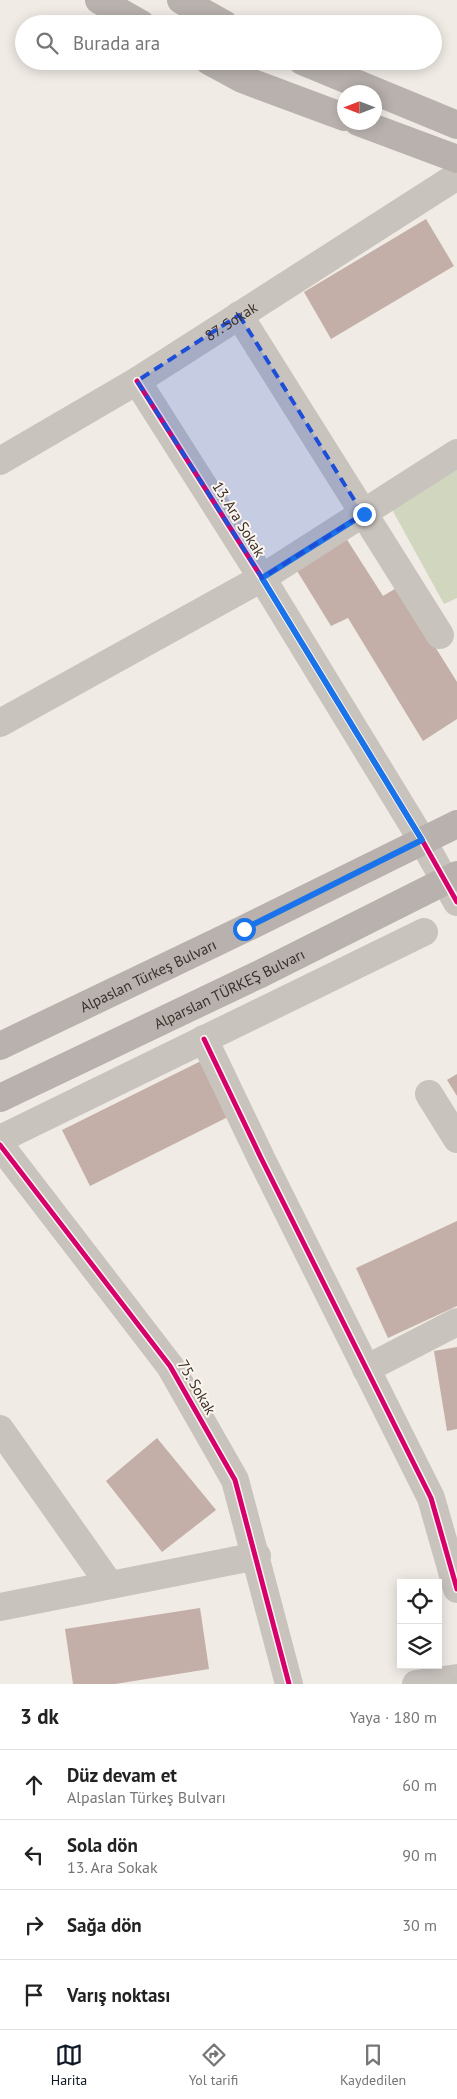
<!DOCTYPE html>
<html lang="tr">
<meta charset="utf-8">
<style>
body{margin:0;font-family:"PT Sans",sans-serif;background:#f6f6f6;color:#222}
.controls{position:absolute;right:15px;bottom:15px;display:grid;overflow:hidden;border-radius:0px;box-shadow:0 2px 12px #0003}
.controls button{width:45px;height:45px;display:grid;place-items:center;padding:0;border:0;border-bottom:1px solid #e0e0e0;background:#fff;color:#222;font:25px sans-serif}
.compass{position:absolute;left:337px;top:85px;width:45px;height:45px;border-radius:50%;background:#fff;box-shadow:0 2px 12px #0003;rotate:270deg}
.stop{position:absolute;width:15px;height:15px;margin:-11px;border:4px solid #1a73e8;border-radius:50%;background:#fff}
.stop.end{background:#1a73e8;border-color:#fff;box-shadow:0 1px 5px #0008}
.list{margin:0;padding:0;list-style:none}
h2{display:flex;justify-content:space-between;align-items:center;height:65px;margin:0;padding:0 20px;font-size:21px}
h2 small{font-size:16px;font-weight:400;color:#767676}
.list li{display:grid;grid-template-columns:32px 1fr auto;gap:15px;align-items:center;box-sizing:border-box;height:70px;padding:0 20px;border-top:1px solid #e0e0e0}
.list b{display:block;font-size:19px;white-space:nowrap}
.list p{margin:0;font-size:16px;white-space:nowrap;color:#767676}
.list em{font-size:16px;font-style:normal;color:#767676}
.icon{flex:none;width:28px;height:28px;fill:none;stroke:currentColor;stroke-width:2;stroke-linecap:round;stroke-linejoin:round}
.map{position:relative;flex:none;width:457px;height:1684px;overflow:hidden}
.search{position:absolute;background:#fff;box-shadow:0 2px 12px #0003;left:15px;right:15px;top:15px;height:55px;display:flex;align-items:center;gap:12px;box-sizing:border-box;padding:0 18px;border-radius:28px;color:#767676;font-size:19px}
.sheet{height:345px;background:#fff}
nav{display:flex;justify-content:space-around;align-items:center;box-sizing:border-box;height:70px;border-top:1px solid #e0e0e0;background:#fff;font-size:14px;color:#767676}
nav a{display:grid;justify-items:center;gap:2px}
nav .on{color:#111827}
.map>svg:first-child{display:block}
.green{fill:#d1d6bf}
.building{fill:#c3afa7}
.lines{fill:none;stroke-linecap:round;stroke-linejoin:round}
.minor{stroke:#c9c3be;stroke-width:28}
.major{stroke:#b8b1ad;stroke-width:28}
.cycleway-casing{stroke:#fbf5ee;stroke-width:8}
.cycleway{stroke:#d6006c;stroke-width:5}
.route{stroke:#1a73e8;stroke-width:6}
.marked{fill:#1d4ed8;fill-opacity:0.2;stroke:#1d4ed8;stroke-width:4;stroke-dasharray:10 6;stroke-linejoin:round}
.labels{text-anchor:middle;dominant-baseline:central;stroke-width:4;stroke-linejoin:round;paint-order:stroke}
.street-label{font-size:15px;fill:#3b302b;stroke:#fbf5ee}
</style>
<div class="map">
<svg width="457" height="1684" viewBox="0 0 457 1684">
<rect width="100%" height="100%" fill="#f0ebe5"/>
<path class="green" d="M457,464V598L444,604L389,504Z"/>
<g class="building">
<path d="M426,219L454,266L331,339L304,292Z"/>
<path d="M344,535L383,596L398,587L457,682V719L423,741L348,618L331,626L294,566Z"/>
<path d="M203,1060L230,1116L90,1186L62,1130Z"/>
<path d="M457,1074V1096L447,1080Z"/>
<path d="M457,1221V1306L388,1338L356,1268Z"/>
<path d="M457,1347V1429L447,1431L434,1351Z"/>
<path d="M157,1438L216,1510L162,1552L106,1481Z"/>
<path d="M200,1608L209,1669L115,1684H73L65,1629Z"/>
</g>
<g class="lines">
<g class="minor">
<path d="M239,315L440,635"/>
<path d="M137,381L262,578L422,840L457,902"/>
<path id="s1" d="M0,461L137,381L457,176"/>
<path d="M0,723L262,578L457,453"/>
<path d="M204,1039L261,1158L431,1498L457,1589"/>
<path d="M429,1094L457,1139"/>
<path d="M0,1139L424,932"/>
<path d="M0,1145L170,1366L235,1480L289,1684"/>
<path d="M366,1369L457,1322"/>
<path d="M0,1429L110,1585"/>
<path d="M0,1607L257,1556"/>
<path d="M416,1684L457,1678"/>
</g>
<g class="major">
<path d="M99,0L141,24"/>
<path d="M181,0L224,24"/>
<path d="M209,61L242,79L344,117"/>
<path d="M302,61L457,125"/>
<path d="M358,122L457,159"/>
<path id="s2" d="M0,1046L244,929L457,824"/>
<path id="s3" d="M0,1098L260,974L457,875"/>
</g>
<g class="cycleway-casing">
<g id="cycleway">
<path d="M137,381L262,578L422,840L457,902"/>
<path d="M204,1039L261,1158L431,1498L457,1589"/>
<path d="M0,1145L170,1366L235,1480L289,1684"/>
</g>
</g>
<use href="#cycleway" class="cycleway"/>
</g>
<g class="lines">
<path class="route" d="M244,929L422,840L262,578L364,514"/>
</g>
<path class="marked" d="M239,315L363,514L262,578L137,381Z"/>
<g class="labels">
<g class="street-label">
<text stroke="none"><textPath href="#s1" startOffset="270">87. Sokak</textPath></text>
<text transform="translate(239 519) rotate(58)">13. Ara Sokak</text>
<text stroke="none"><textPath href="#s2" startOffset="164">Alpaslan Türkeş Bulvarı</textPath></text>
<text stroke="none"><textPath href="#s3" startOffset="254">Alparslan TÜRKEŞ Bulvarı</textPath></text>
<text transform="translate(197 1387) rotate(60)">75. Sokak</text>
</g>
</g>
</svg>
<div class="controls">
<button><svg class="icon" aria-label="locate" viewBox="0 0 24 24"><circle cx="12" cy="12" r="6"/><path d="M12 2v4M12 18v4M2 12h4M18 12h4"/></svg></button>
<button><svg class="icon" aria-label="layers" viewBox="0 0 24 24"><path d="M12 4l9 5-9 5-9-5zM3 14l9 5 9-5"/></svg></button>
</div>
<svg class="compass" viewBox="-18 -18 36 36"><path d="M0-13l5 13h-10z" fill="#e53935"/><path d="M0 13l5-13h-10z" fill="#767676"/></svg>
<div class="stop" style="left:244px;top:929px"></div>
<div class="stop end" style="left:364px;top:514px"></div>
<div class="search"><svg class="icon" aria-label="search" viewBox="0 0 24 24"><circle cx="10" cy="10" r="6"/><path d="M15 15l6 6"/></svg>Burada ara</div>
</div>
<section class="sheet">
<h2>3 dk<small>Yaya · 180 m</small></h2>
<ul class="list">
<li><svg class="icon" aria-label="ahead" viewBox="0 0 24 24"><path d="M12 20V5M6 11l6-6 6 6"/></svg><div><b>Düz devam et</b><p>Alpaslan Türkeş Bulvarı</p></div><em>60 m</em></li>
<li><svg class="icon" aria-label="left" viewBox="0 0 24 24"><path d="M17 20v-9H6M10 6l-5 5 5 5"/></svg><div><b>Sola dön</b><p>13. Ara Sokak</p></div><em>90 m</em></li>
<li><svg class="icon" aria-label="right" viewBox="0 0 24 24"><path d="M7 20v-9h11M14 6l5 5-5 5"/></svg><div><b>Sağa dön</b></div><em>30 m</em></li>
<li><svg class="icon" aria-label="arrive" viewBox="0 0 24 24"><path d="M6 21V4h12l-3 4 3 4H6"/></svg><div><b>Varış noktası</b></div></li>
</ul>
</section>
<nav>
<a class="on"><svg class="icon" aria-label="map" viewBox="0 0 24 24"><path d="M3 6l6-2 6 2 6-2v14l-6 2-6-2-6 2zM9 4v14M15 6v14"/></svg>Harita</a>
<a><svg class="icon" aria-label="directions" viewBox="0 0 24 24"><path d="M12 3l9 9-9 9-9-9zM9 14v-3h6M13 9l2 2-2 2"/></svg>Yol tarifi</a>
<a><svg class="icon" aria-label="saved" viewBox="0 0 24 24"><path d="M7 4h10v16l-5-4-5 4z"/></svg>Kaydedilen</a>
</nav>
